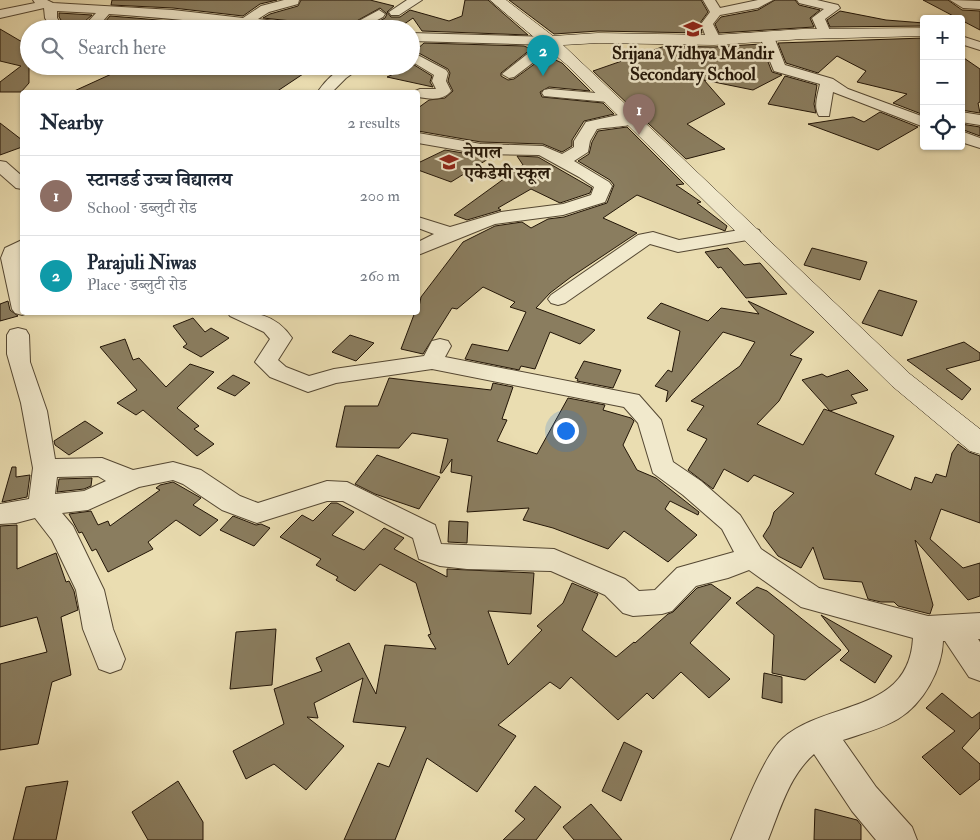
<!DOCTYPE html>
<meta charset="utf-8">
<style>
body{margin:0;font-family:"IM FELL Double Pica","Noto Serif Devanagari",serif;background:#f2f2f3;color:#1f2937}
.controls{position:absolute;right:15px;top:15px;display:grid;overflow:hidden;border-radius:5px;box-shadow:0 1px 4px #0004}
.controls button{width:45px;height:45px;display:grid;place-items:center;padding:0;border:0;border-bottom:1px solid #e0e1e3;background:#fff;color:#1f2937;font:25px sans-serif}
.you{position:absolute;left:565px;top:430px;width:18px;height:18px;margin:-12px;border:4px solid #fff;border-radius:50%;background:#1a73e8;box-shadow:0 0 0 8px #1a73e833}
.badge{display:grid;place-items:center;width:32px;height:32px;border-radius:50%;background:#0b8043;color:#fff;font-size:16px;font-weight:700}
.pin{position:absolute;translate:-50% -41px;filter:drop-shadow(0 1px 2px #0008)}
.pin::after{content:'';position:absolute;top:26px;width:18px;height:15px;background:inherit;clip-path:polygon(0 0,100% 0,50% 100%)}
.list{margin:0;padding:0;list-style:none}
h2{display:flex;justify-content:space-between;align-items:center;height:65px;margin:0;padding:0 20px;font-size:21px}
h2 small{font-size:16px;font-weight:400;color:#747a83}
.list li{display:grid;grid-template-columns:32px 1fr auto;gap:15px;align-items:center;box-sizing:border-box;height:80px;padding:0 20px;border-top:1px solid #e0e1e3}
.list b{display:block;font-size:19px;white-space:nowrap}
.list p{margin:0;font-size:16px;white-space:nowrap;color:#747a83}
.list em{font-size:16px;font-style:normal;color:#747a83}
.icon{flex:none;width:28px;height:28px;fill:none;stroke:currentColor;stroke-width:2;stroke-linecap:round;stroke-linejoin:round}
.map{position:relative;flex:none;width:980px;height:840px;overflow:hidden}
.search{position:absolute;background:#fff;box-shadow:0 1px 4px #0004;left:20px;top:20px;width:400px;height:55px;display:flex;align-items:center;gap:12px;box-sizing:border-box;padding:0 18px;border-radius:28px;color:#747a83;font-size:19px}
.panel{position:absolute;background:#fff;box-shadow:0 1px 4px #0004;left:20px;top:90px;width:400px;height:225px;border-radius:5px}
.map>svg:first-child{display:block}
.building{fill:#8a7d5f;stroke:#221507}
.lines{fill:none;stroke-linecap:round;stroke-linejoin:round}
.street-casing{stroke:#544732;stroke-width:2}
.secondary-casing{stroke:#221507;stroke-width:1}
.street{fill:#f1e9cc;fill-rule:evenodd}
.secondary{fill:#f1e9cc;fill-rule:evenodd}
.labels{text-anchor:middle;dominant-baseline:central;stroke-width:5;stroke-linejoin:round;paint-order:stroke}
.far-poi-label{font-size:18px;font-weight:bold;fill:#221507;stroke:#f1e9cc}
</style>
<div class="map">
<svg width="980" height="840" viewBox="0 0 980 840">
<rect width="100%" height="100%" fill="#eaddb1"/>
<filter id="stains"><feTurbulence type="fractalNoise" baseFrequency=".004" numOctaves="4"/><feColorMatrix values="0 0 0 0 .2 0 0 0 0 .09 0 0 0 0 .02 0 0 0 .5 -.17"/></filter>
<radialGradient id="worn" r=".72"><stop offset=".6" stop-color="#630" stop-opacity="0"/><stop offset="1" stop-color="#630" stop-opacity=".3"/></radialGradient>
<g class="building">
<path d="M112,0H277L260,4L243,16L173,8L111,5Z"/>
<path d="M301,0H370L394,6L387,12L391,17H400L410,10L449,21L462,16L465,0H488L528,35L422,31L413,18L397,29H365L385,18L387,14L380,8L342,29H319L311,23L263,18L270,14L298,6Z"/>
<path d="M509,0H701L708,12L700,23L702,33L598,31L554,34Z"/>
<path d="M775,0H795L799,5L820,10L810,18L814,27L719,33L715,24L721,17L758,10Z"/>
<path d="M923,0H948L962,10L980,11V30Z"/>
<path d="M840,11L886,20L924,23V26L830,27L827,20Z"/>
<path d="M59,13L92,15L76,29H67L59,17Z"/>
<path d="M110,16L135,18L260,29H99Z"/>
<path d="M0,29L29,46V83L21,92H0V82L21,66L0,61Z"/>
<path d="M924,38V115L893,103L907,94L857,82L866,71L837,56L818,73L786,63L778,43Z"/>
<path d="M424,43L524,46L531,49L501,73V76L508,80L514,79L544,57L547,56L562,63L590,91L549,87L540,92L542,97L603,103L614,114L584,121L572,140V146L562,152L543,144L481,142L418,131V108L429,100L445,98L453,91L448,81L450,73L448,69L415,51Z"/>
<path d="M761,44L772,72L782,75L753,90L704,80L725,104L687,124L725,149L686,159L593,71L665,46L714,47Z"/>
<path d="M961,56L980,69V102L978,103L980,113L961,110Z"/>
<path d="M411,63L432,76L430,82L433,87L387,77L411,66Z"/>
<path d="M129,66H168L181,70L187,66H315L276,92H72Z"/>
<path d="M785,76L817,85L814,104L816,113L768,104Z"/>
<path d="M880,112L918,127L878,150L808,124L853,117L864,122Z"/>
<path d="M0,123L22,140V147L0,155Z"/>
<path d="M961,124L980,127V136L961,129Z"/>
<path d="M627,127L684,184L676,185L701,202L697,203L727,226L725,231L637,195L603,218L637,233L571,277L550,293L536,308L595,330L580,344L550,332L535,369L521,366L519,370L465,359L472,344L508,351L526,312L510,307L515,302L483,287L457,309L452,308L423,354L401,349L415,312H418L421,297L463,242L495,226L522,222L531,228L548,219L564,217L607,203L614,185L610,180L578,161L589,154L592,142L598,131Z"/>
<path d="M445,150L481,156H493L451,182L418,170V163Z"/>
<path d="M517,156L538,157L592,188L590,193L560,203L531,189L498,208L501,210L467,220L454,215L523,165Z"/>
<path d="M728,248L744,265L760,263L787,294L746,298L721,267L718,268L705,252Z"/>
<path d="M812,248L867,262L860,280L804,265Z"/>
<path d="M879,290L917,301L902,336L862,323Z"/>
<path d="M8,301L10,310L18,316L0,321V304Z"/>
<path d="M748,301L814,332L790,355L802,359L779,401L757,424L803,445L824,409L830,411L802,380L822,374L827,377L848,370L868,390L851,395L857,403L830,411L894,436L875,474L911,490L915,477L932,483L936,474L946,477L952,453L958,444L969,452L980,456V523L941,509L930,539L963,568L980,563V596L968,600L915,540L933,605L930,614L898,606L894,602H881L868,599L862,582L824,579L813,547L801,568L778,556L763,536L770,525L774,512L794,493L754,475L748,482L724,469L713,489L688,470L707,439L687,430L704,406L691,401L740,366L755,342L723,332L666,402L668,391L655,386L668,370L672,372L680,331L647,318L661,303L708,321L721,308L759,314Z"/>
<path d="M193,318L205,332L211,328L229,338L201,357L183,347L187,344L173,326Z"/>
<path d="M350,335L374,343L356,361L332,352Z"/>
<path d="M125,339L133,360L139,358L166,387L190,364L214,372L177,408L199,426L194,429L214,444L197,456L143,410L136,415L117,403L137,390L100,347Z"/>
<path d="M964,342L980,353V360L946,369L971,389L962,400L907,360Z"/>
<path d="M584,361L621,370L613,388L577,381L578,379L575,378Z"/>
<path d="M233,375L250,383L235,396L217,388Z"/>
<path d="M389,378L491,390L493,383L513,387L502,419L507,420L497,441L537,454L568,398L605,405L603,410L631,418L634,421L623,445L637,470L656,478L699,512L698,515L670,501L665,509L697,535L668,562L624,531L608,549L553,528L523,520L529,508L467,512L472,476L451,472L452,459L442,473H440L448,439L412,433L399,448L336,447L345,406H378Z"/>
<path d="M85,421L103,433L69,455L55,445L54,441Z"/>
<path d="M377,455L440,477L419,509L375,494L355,484Z"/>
<path d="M12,467H16V477L30,475L27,497L2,502Z"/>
<path d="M92,478L91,486L84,489L57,492L59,479Z"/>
<path d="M173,482L201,498L193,505L218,520L200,536L176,520L148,542L153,549L108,572L96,549L92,551L82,532L79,533L69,514L91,511L98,525L108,521L110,526L160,490L156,488L160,485Z"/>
<path d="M331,503H337L354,512L332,535L364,550L384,528L404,538L394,549L447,577V569L534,573L531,614L488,611L508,665L542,630L537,626L563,603L572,583L598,594L582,630L616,657L634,642L635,643L668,614L673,612L697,588L711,584L731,598L690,643L730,679L709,698L681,672L653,699L647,693L618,720L571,677L560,689L550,682L498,725L516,736L477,792L427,758L395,840H344L378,763L389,767L406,727L353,722L363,678L314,703L318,718L307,717L344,746L306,790L274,764L246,779L233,751L284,724L274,689L322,671L316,658L349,643L376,694L385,645L436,649L428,635L431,634L416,583L380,564L355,591L336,580L338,577L316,565L321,559L280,537L302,515L313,521Z"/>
<path d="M233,516L256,525L261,524L270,528L254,546L220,530Z"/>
<path d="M449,521L468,522L467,543L448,542Z"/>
<path d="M17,525V569L56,553L66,582L69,581L74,591L78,610L61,617L71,675L52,682L38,744L0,750V664L47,652L37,617L0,627V526Z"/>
<path d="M757,587L767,591L841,650L805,680L772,673L774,635L736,603Z"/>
<path d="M821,615L892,656L875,683L840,660L849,651Z"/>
<path d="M276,629L272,685L230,689L236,632Z"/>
<path d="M764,673L782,677V703L762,698Z"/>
<path d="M942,693L972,718L980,712V728L962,748L980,764V779L960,795L922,757L955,731L926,708Z"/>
<path d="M624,742L642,751L621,801L602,791Z"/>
<path d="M68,781L56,840H13L26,787Z"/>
<path d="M178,781L203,822V840H148L132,812Z"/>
<path d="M535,786L561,807L536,840H503L525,819L515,811Z"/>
<path d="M591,804L622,840H574L563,827Z"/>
<path d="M815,809L857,820L861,825V840H814Z"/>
</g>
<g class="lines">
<g class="street-casing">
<g id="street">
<path d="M33,0H47L53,3L173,10L243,18L261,6L284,0H299L298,4L269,12L258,19L311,25L317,29C248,29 179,18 109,14L96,29H78L86,24L96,13L57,11V18L65,29H52L45,18L44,8L0,18V10L35,3Z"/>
<path d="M407,0H422L399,15H391L389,12Z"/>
<path d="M703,0H715L720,8L758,0H773L758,8L720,15L713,24L721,40L714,44L707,40L701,24L710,12Z"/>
<path d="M797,0H817L838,5L840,8L825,19L831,33L830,36H820L812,18L824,9L799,3Z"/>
<path d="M950,0L980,1V9L963,8Z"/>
<path d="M379,10L385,14L383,17L360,29H344Z"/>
<path d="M411,33L549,37L556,41L549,45L411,41Z"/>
<path d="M767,33L774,37L785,65L833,79L848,89L924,117V127L833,92L829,116H819C813,107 818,94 820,84L774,71L760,37Z"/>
<path d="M961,36L980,42V50L961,44Z"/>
<path d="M559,46L564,47L566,50L564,53L543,55L514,77L509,78L502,74L535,48Z"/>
<path d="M412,52L446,70L448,73L446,81L451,91C443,101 430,99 418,97V92H413L420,89H436L432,81L434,75L411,61Z"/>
<path d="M346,66H363L346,78L332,92H320L319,90C326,80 335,72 346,66Z"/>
<path d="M549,89L608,94L615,98L608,102L544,96L542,93L544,90Z"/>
<path d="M961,112L980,115V125L961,122Z"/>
<path d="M618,115L636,118L639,121C634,127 606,127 597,129L590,141L588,152L574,161L609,182L612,186L605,202L563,215L495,224L418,255V242L434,234L418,228V217L450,227L501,212L563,204L591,195L594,187L579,177L539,155L481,154L418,143V133L481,144L543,146L562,154L574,147V141L586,122Z"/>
<path d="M961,131L980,138V148L961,142Z"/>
<path d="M0,161L6,162L22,176V189L16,188L0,174Z"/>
<path d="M752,228L759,230L761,234L759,238L678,252L650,244L565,303L558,305L551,303L548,299L551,295L638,235L653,232L679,240Z"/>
<path d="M22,240V312H30L22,315L15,313L12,309L1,258L5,248Z"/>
<path d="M227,312C254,312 275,313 292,338L278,360L286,367L309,376L334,369L424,356L432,341L440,339L448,341L451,346L445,357L639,395L661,420L673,462L701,481L740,515L761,549L819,588L928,616L980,613V639H978L980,642V681L969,677L945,641H943C942,670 923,704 898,719C881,729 861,734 843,740L876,787L912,827L917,840H876L852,811L814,754C789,776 780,810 768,840H731C742,814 764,755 783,738C827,700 909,714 913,638L801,607L749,570L728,578L696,586L672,611L662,614L633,616L623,613L605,595L551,571L467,569L440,566L419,559L413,538L343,501H327L257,523L222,510L183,484L173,480L139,487L88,510L62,513L73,526L104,590L113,629L125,659L121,669L110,673L99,669L83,629L76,590L52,540L35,518L16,523L0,524V504L29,499L33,468L21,403L7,354V335L10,330L18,328L26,330L29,335L30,362L47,411L55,459L102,458L133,470L173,462L201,470L240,496L258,503L327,481L347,482L435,525L441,544L554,549L625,579L639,591L655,590L677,568L734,552L722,529L683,495L653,473L638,423L624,407L432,369L336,383L308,392L270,377L255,362L270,339L264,332L230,316ZM98,476L106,481L84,491L55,494L57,477Z"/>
</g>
</g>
<g class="secondary-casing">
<path id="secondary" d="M490,0H506L553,36L598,33L714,35L803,29L924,28V36L803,39L714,45L598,43L563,45L910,374L980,429V454L970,451L892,386L567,65Z"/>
</g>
<use href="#street" class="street"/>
<use href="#secondary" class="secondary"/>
</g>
<defs>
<g id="school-bare" transform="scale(1.5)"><path d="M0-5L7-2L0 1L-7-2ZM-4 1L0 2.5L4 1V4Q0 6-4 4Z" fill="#8f2418" stroke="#f1e9cc" stroke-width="2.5" paint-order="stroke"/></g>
</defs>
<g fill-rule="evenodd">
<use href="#school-bare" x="693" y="29"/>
<use href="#school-bare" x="449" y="162"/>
</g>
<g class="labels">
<g class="far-poi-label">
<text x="693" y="53">Srijana Vidhya Mandir<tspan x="693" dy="21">Secondary School</tspan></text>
<text x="464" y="152" text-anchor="start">नेपाल<tspan x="464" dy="21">एकेडेमी स्कूल</tspan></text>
</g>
</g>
<rect width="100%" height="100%" filter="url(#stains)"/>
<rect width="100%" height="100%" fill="url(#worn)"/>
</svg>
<div class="controls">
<button>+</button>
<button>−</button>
<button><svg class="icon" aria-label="locate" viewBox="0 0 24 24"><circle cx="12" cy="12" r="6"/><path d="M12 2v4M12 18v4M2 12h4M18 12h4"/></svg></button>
</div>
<div class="you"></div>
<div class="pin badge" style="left:639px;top:135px;background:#8d6e63">1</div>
<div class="pin badge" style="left:543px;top:76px;background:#0f9aa8">2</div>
<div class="search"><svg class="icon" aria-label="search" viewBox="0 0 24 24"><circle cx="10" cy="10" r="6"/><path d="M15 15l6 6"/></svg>Search here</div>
<section class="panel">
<h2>Nearby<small>2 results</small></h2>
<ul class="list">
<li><span class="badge" style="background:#8d6e63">1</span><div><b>स्टानडर्ड उच्च विद्यालय</b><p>School · डब्लुटी रोड</p></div><em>200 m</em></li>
<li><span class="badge" style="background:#0f9aa8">2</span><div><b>Parajuli Niwas</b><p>Place · डब्लुटी रोड</p></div><em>260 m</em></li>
</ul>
</section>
</div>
